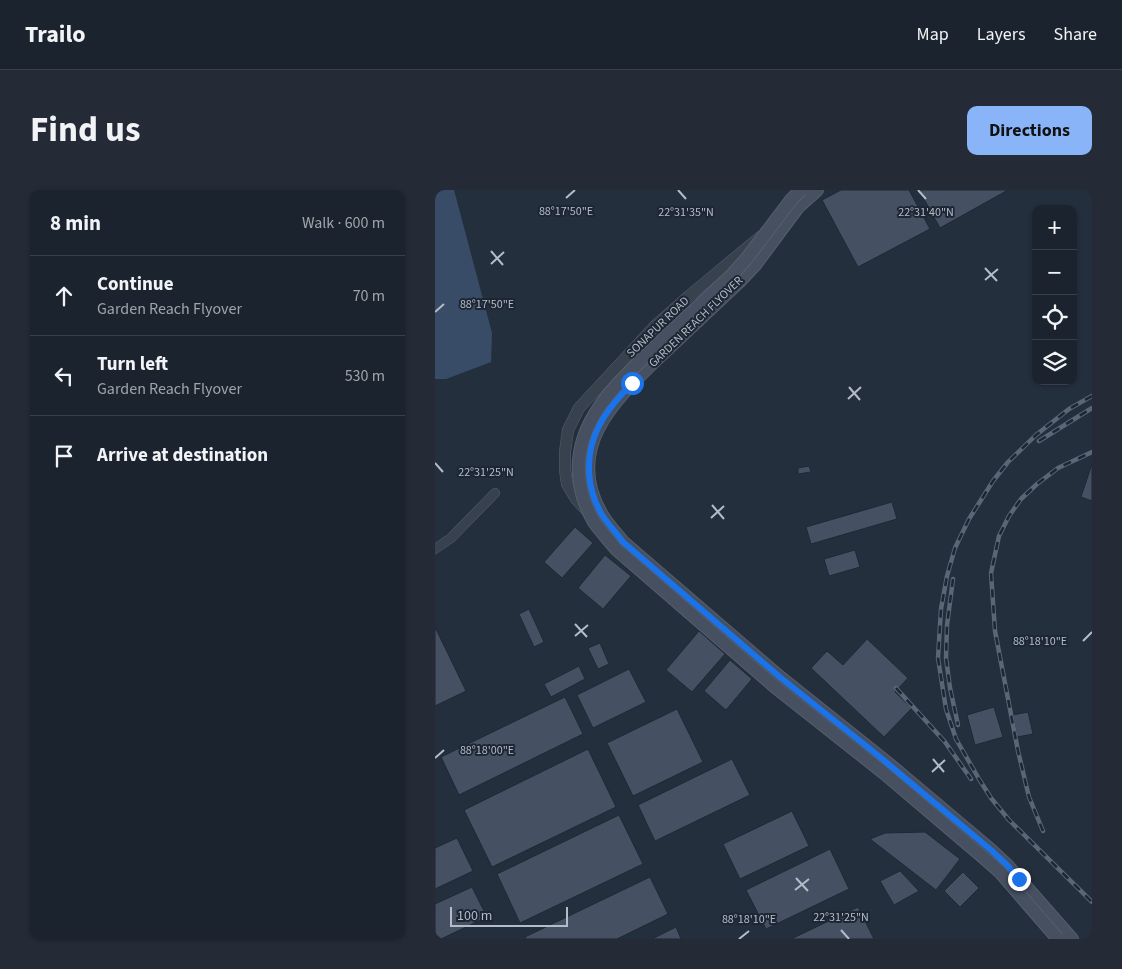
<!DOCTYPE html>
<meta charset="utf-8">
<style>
body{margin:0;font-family:"Source Sans 3",sans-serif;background:#242b36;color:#f1f3f6}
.controls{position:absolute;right:15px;top:15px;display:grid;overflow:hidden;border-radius:10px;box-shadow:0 1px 4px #0004}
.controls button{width:45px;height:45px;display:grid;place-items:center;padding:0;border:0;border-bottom:1px solid #39404a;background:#1b232e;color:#f1f3f6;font:25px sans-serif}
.scale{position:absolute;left:15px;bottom:12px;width:118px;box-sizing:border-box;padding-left:5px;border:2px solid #b4bcc9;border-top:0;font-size:14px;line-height:18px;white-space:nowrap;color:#b4bcc9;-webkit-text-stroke:4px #1d2633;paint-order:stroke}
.stop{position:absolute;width:15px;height:15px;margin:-11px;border:4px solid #1a73e8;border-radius:50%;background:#fff}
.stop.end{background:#1a73e8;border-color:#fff;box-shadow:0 1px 5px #0008}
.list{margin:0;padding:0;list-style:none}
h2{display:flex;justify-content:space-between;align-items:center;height:65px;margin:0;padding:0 20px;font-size:21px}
h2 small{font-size:16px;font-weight:400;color:#a0a4aa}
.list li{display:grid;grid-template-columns:32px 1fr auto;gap:15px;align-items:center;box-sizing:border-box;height:80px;padding:0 20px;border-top:1px solid #39404a}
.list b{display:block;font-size:19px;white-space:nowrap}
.list p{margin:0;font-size:16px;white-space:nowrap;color:#a0a4aa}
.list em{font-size:16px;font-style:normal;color:#a0a4aa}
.icon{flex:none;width:28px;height:28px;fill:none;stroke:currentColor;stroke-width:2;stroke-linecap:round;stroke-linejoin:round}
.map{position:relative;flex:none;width:657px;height:749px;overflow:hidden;border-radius:10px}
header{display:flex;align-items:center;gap:30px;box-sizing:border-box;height:70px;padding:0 25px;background:#1b232e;border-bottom:1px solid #39404a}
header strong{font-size:24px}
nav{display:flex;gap:28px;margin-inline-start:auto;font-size:18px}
.intro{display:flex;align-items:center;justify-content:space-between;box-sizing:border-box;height:120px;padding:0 30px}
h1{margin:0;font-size:35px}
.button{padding:12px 22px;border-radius:10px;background:#8ab4f8;color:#111;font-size:18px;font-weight:700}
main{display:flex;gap:30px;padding:0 30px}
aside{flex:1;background:#1b232e;border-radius:10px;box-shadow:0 1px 4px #0004}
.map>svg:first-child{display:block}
.water{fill:#394c67}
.building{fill:#455162;stroke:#1f2835}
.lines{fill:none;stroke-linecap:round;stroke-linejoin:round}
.minor-casing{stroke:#565f6c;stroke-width:10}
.tertiary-casing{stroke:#565f6c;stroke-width:12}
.secondary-casing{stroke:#565f6c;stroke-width:14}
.minor{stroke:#38414e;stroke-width:9}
.tertiary{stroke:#38414e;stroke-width:11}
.secondary{stroke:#465061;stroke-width:12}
.rail-casing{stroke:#5a6575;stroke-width:4.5}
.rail{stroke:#1d2633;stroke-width:2.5;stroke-dasharray:8;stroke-linecap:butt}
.secondary-bridge-casing{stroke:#565f6c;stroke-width:14;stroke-linecap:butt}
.secondary-bridge{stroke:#465061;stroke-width:12}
.route{stroke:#1a73e8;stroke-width:6}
.ticks{fill:none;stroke:#b4bcc9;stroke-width:2}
.labels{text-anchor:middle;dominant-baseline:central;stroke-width:4;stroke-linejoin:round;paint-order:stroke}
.street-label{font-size:12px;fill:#b4bcc9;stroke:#1d2633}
.ticks-label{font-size:12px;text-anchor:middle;fill:#b4bcc9;stroke:#1d2633;stroke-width:4;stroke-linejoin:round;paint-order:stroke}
</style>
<header>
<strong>Trailo</strong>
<nav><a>Map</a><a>Layers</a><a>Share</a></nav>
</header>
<div class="intro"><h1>Find us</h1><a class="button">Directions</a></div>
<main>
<aside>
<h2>8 min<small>Walk · 600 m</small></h2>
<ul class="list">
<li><svg class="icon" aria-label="ahead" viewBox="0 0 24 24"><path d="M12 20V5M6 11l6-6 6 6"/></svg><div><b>Continue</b><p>Garden Reach Flyover</p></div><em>70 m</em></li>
<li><svg class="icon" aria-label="left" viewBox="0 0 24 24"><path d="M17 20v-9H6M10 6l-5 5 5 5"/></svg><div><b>Turn left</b><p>Garden Reach Flyover</p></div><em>530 m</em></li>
<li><svg class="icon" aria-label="arrive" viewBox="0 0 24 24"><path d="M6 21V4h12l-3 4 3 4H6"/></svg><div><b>Arrive at destination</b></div></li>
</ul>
</aside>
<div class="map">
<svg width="657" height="749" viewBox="0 0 657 749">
<rect width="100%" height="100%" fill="#242f3e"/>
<path class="water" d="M0,0H19L57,143L56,172L11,189H0Z"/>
<g class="building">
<path d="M406,0H474L495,39L423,77L387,10Z"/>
<path d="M484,0H573L505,38Z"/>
<path d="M657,274V311L646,307Z"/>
<path d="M374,276L376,282L363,284V278Z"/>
<path d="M457,312L462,329L376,354L371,337Z"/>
<path d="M140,337L158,353L127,388L109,372Z"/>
<path d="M420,360L425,377L394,386L389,369Z"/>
<path d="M170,365L196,386L168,419L143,398Z"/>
<path d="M94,419L109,452L99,457L84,424Z"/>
<path d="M0,437L31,501L0,516Z"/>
<path d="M264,441L290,464L257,502L231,480Z"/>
<path d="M432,449L473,488L460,502L477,518L449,547L376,478L392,461L408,475Z"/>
<path d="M165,453L174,474L163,479L153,458Z"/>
<path d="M295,470L317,489L291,520L269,501Z"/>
<path d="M144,476L150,489L116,507L109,494Z"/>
<path d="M194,479L211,512L158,538L142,505Z"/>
<path d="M130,507L148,544L24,605L6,567Z"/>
<path d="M559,517L568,547L540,555L532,525Z"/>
<path d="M242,519L268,572L198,606L172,553Z"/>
<path d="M593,522L598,544L582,547L578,525Z"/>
<path d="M153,559L181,617L57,677L29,620Z"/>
<path d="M297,569L315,605L220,651L203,615Z"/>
<path d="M357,621L374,656L305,689L288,654Z"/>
<path d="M184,625L208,674L85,733L62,684Z"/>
<path d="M490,642L525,669L501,700L435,649L450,643Z"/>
<path d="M22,648L38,681L0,699V658Z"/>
<path d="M395,659L414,699L331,739L311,700Z"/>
<path d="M465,681L484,701L459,715L445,691Z"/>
<path d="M528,682L544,698L525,717L509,701Z"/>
<path d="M215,687L233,724L182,749H91L90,747Z"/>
<path d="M37,697L52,727L6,749H0V714Z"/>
<path d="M423,717L439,749H356Z"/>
<path d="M241,737L246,749H217Z"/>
</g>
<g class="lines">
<g class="minor-casing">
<path id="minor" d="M0,359L16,348L60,303"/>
</g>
<g class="tertiary-casing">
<path id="tertiary" d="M153,322L141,309L132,294L130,280V262L133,240L144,218L220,136L254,106L325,47"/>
</g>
<g class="secondary-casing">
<path id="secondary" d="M382,0L363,17L320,75L304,92C277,117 250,143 223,168C178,211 128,259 167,325C173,335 181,343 188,352L346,488L455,575L556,660L572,675L637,749"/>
</g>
<use href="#minor" class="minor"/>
<use href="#tertiary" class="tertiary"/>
<use href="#secondary" class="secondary"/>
<g class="rail-casing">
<g id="rail">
<path d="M657,206L634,219L601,245L573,272L558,291L534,329L520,358L512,386L506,419L503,468L511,519L521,549L544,589L556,608L574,630L657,712"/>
<path d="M604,251L657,218"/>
<path d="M518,389L512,435L511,468L515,498L523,535"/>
<path d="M461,498L510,552L536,589"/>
<path d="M608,641L594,607L583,561L560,441L556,383L564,346L574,326L586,309L602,294L623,278L657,262"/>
</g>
</g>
<use href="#rail" class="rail"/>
<g class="secondary-bridge-casing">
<path id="secondary-bridge" d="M366,0L356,10L312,68L297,85C270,110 243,135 216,161C180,195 140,232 144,285C145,302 151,318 159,332C166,342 174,350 181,359L339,496L449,583L549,668L565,682L623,749"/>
</g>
<use href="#secondary-bridge" class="secondary-bridge"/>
</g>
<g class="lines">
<path class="route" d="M197,193C185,206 172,220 164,236C149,265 151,301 169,328C175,336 182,344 188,352L346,488L440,563L556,660L572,675L584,689"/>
</g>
<path class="ticks" d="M243,0L251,9M483,0L491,9M131,8L140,0M56,61L68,75M56,74L69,62M550,78L562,91M550,90L563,79M0,122L9,114M414,197L425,210M413,209L426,197M0,273L8,282M277,315L289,329M276,328L289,316M140,434L152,447M140,446L153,435M648,451L657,442M0,568L9,560M498,569L509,582M497,582L510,570M361,688L373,701M360,700L374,689M406,740L414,749M304,749L314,741"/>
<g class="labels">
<g class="street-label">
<text transform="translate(261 132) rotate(-44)">GARDEN REACH FLYOVER</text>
<text transform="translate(223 137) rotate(-44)">SONAPUR ROAD</text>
</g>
</g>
<g class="ticks-label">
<text x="131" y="25">88°17'50"E</text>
<text x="251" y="26">22°31'35"N</text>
<text x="491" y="26">22°31'40"N</text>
<text x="52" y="118">88°17'50"E</text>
<text x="51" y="286">22°31'25"N</text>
<text x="605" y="455">88°18'10"E</text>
<text x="52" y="564">88°18'00"E</text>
<text x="406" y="731">22°31'25"N</text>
<text x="314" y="733">88°18'10"E</text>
</g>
</svg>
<div class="controls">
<button>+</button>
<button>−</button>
<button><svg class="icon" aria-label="locate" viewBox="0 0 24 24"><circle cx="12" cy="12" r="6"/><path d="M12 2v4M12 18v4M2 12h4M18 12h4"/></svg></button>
<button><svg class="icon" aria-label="layers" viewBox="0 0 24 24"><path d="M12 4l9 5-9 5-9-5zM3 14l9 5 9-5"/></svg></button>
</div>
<div class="scale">100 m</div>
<div class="stop" style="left:197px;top:193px"></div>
<div class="stop end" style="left:584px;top:689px"></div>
</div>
</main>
